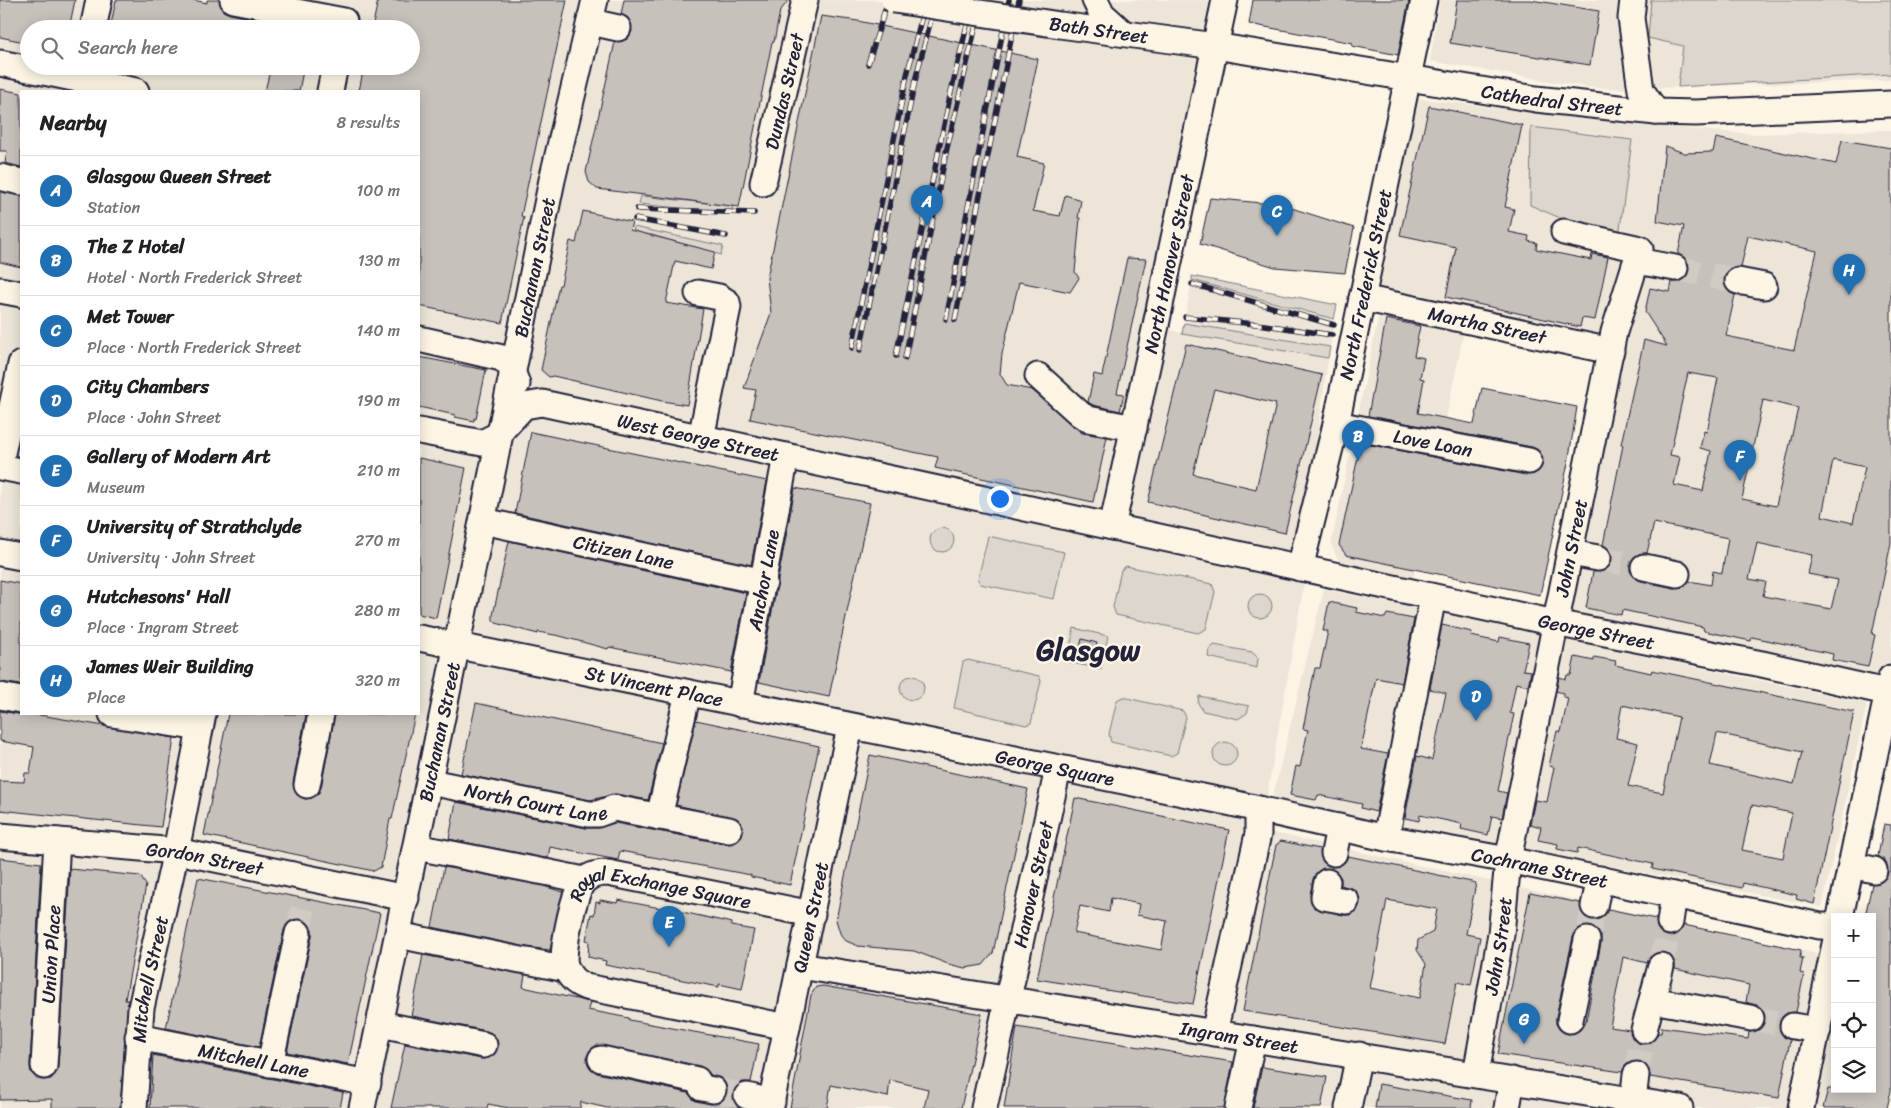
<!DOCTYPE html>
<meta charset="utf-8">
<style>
body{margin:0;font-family:Sriracha,sans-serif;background:#f2f2f2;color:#202124}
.controls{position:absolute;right:15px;bottom:15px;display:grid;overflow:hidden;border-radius:0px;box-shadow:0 2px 12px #0003}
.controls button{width:45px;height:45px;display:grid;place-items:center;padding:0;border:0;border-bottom:1px solid #e0e0e0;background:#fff;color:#202124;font:25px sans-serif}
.you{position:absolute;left:999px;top:498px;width:18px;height:18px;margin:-12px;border:4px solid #fff;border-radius:50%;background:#1a73e8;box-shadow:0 0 0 8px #1a73e833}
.badge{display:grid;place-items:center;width:32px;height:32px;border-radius:50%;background:#1f6fb2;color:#fff;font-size:16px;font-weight:700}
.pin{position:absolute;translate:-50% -41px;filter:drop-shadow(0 1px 2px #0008)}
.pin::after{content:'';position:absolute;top:26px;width:18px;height:15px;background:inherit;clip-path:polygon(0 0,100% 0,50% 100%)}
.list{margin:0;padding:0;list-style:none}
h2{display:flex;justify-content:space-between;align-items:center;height:65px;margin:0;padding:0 20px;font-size:21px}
h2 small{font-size:16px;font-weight:400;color:#757577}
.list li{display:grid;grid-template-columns:32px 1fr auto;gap:15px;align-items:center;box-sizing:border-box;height:70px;padding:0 20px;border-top:1px solid #e0e0e0}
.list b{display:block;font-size:19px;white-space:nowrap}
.list p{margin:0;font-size:16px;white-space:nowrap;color:#757577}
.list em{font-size:16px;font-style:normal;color:#757577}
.icon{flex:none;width:28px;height:28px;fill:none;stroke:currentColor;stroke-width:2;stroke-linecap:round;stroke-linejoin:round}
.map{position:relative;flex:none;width:1891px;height:1108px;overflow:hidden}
.search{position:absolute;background:#fff;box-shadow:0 2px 12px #0003;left:20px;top:20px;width:400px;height:55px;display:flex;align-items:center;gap:12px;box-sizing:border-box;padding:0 18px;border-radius:28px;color:#757577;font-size:19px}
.panel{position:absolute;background:#fff;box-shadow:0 2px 12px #0003;left:20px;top:90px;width:400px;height:625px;border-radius:0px}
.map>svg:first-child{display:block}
.built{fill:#ece5d8;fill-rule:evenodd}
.green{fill:#dcd6cc;stroke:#7f7c84}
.building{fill:#c6c1bb;stroke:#22223b;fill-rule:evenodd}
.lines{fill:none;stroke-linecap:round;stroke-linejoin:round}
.minor-tunnel{stroke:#d0cbc3;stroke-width:25;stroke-dasharray:25 12;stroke-linecap:butt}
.minor-casing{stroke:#22223b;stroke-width:29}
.minor{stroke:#fcf5e5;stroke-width:25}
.rail-casing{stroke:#22223b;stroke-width:5.5}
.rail{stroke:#fcf5e5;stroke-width:4;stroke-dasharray:11;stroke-linecap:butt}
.minor-bridge-casing{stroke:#22223b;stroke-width:29;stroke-linecap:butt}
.minor-bridge{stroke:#fcf5e5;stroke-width:25}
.labels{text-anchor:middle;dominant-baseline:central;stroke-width:5;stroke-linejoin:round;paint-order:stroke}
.street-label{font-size:19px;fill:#22223b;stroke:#fcf5e5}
.town-label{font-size:29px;font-weight:bold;fill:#22223b;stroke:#fcf5e5}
</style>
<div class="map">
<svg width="1891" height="1108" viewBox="0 0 1891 1108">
<rect width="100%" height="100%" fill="#fcf5e5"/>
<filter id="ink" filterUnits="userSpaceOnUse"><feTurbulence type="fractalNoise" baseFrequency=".02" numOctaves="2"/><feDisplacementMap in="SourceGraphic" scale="10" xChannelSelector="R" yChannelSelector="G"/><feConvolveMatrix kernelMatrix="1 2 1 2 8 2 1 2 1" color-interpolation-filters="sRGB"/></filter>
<g filter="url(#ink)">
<g class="built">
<path d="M0,0H1225L1156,324L1182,334L1328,358L1300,567L1304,583L1261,830L1835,958V1089H1872V917H1862L1870,892L1891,896V1091L1887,1108H0ZM29,29H411V66H29ZM21,91H419V714H21Z"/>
<path d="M1440,0H1891V80L1621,89L1585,87L1430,61Z"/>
<path d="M1412,98L1700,130L1752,134L1891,130V696L1555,623L1623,338L1377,291Z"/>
<path d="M1192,280L1334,319L1330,347L1184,323Z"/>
<path d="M1385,314L1464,331L1442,438L1470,443L1472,436L1569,456L1564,479L1503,466L1495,504L1431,490L1413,578L1339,561L1331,545L1378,319Z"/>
<path d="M1324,589L1867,703L1822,907L1272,800Z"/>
</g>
<g class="green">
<path d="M1651,0H1891V74L1678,87L1683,46L1648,38Z"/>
<path d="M1531,127L1632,140L1618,243L1530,205Z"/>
<path d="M641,196L733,206L731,213L639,204Z"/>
<path d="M634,227L723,246L721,255L652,235L633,232Z"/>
<path d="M1192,276L1337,305L1334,319L1192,280Z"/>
<path d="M1184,323L1330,347L1328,358L1182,334Z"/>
<circle cx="942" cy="540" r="12"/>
<path d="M988,536L1064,552L1054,599L980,584L978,579Z"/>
<path d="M1126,566L1212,584L1215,592L1206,629L1198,633L1116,615L1113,607L1121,570Z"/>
<circle cx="1260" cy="606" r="12"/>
<path d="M1074,628L1108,636L1101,669L1067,662Z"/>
<path d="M1214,645L1252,652L1258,658L1257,668L1208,657L1209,650Z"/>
<path d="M968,660L1039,676L1041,681L1031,723L1026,725L954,708L963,662Z"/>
<circle cx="912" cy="688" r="12"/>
<path d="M1199,696L1249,706L1247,713L1238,719L1203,711L1198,703Z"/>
<path d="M1123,697L1183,711L1186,717L1177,753L1171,756L1111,742L1109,734L1117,700Z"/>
<circle cx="1225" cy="754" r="12"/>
</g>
<g class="building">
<path d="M0,0H75L69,29H29V43L0,37Z"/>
<path d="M116,0H193L207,3V0H219L223,11L230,14L308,29H110Z"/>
<path d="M378,0H567L521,216L524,217L502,323L419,306V91H359L364,66H411V29H372Z"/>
<path d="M624,0H789L780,11L774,42H772L739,207L597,189L589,182L586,172L615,42L628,38L632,31L628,18L621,14Z"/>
<path d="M1253,0H1409L1398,55L1352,46L1353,43L1249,24Z"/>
<path d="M1457,0H1531L1599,11L1590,65L1450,43Z"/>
<path d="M821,16L858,21L1038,59L1017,157L1044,163L1033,211L1060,216L1065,195L1081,200L1078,218H1080L1075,272L1079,278L1070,292L1019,282L1002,354L1000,374L1007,385L1032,390L1082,433L1107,437L1093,502L935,468L938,457L750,419L756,390L744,388L771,313L767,278Z"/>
<path d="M271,66H304L299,91H265Z"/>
<path d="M0,89L21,93V167L5,163L7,151H0Z"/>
<path d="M1429,106L1522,125L1505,207L1514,209L1509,232L1529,236L1528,241L1537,243L1536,249L1591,260L1592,254L1608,257L1595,320L1582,318L1580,327L1446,297L1456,247L1400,235Z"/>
<path d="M1716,138L1836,164L1842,140L1891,148V543L1872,634L1875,635L1868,667L1832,660L1833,654L1752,637L1751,641L1704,631L1703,627L1622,610L1621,615L1586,608L1593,572L1603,571L1612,561L1611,553L1603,545L1623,445L1621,444L1644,340L1667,346L1645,312L1650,288L1670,292L1672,282H1679L1686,278L1689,270L1688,263L1678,254L1684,226L1657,221L1665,146L1684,153L1713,152ZM1748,236L1817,251L1794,350L1726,336L1735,295L1729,292L1725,286L1724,278L1733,268L1741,267ZM1688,373L1718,378L1707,432L1704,431L1700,448L1711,451L1703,491L1674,485L1680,457L1670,455ZM1763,400L1798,408L1776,506L1742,499ZM1833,460L1865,467L1853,523L1822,516ZM1654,523L1728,538L1722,573L1713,571L1711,585L1689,581L1682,587L1674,588L1641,581L1634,577L1630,571V564L1639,554L1647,553ZM1757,543L1812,555L1808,574L1838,580L1831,609L1763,596L1766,582L1749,579Z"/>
<path d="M0,192L21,196V267L0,262Z"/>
<path d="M1210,198L1282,205L1354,228L1345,273L1275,267L1200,244Z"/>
<path d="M583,211L632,222L630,230L715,252L711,269L675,261L666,303L703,309L687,405L662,401L553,376L549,377L541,370L559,285H561L570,241L576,243Z"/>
<path d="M1127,258L1146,259L1117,393L1124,394L1120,411L1093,405L1088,402L1094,374L1102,376Z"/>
<path d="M1386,319L1420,326L1414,356L1424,358L1420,378L1424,379L1418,413L1474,424L1482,388L1577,407L1568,463L1540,595L1346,555L1339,545L1361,443L1526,475L1534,474L1543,464L1542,456L1538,450L1532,447L1368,416Z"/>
<path d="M1186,344L1322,375L1285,533L1148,502ZM1214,389L1276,404L1256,489L1193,474Z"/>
<path d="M419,357L486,370L476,419L474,418V421L455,417V415L419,407Z"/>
<path d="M531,432L767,481L751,565L515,513Z"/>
<path d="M419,458L466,468L436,618L419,614Z"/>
<path d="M795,488L870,503L829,697L759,682Z"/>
<path d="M509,541L746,593L731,672L609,647L608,649L560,636L538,632V634L496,623L493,620V615Z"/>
<path d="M0,580L21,584V685L0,682Z"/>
<path d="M1329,602L1357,608L1356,612L1385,618L1387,614L1414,619L1402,683L1376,678L1361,749L1388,754L1376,812L1361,808L1362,804L1318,795L1316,800L1290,795L1296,766L1300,767L1308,730L1303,729L1315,668H1320L1328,631H1323Z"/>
<path d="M1442,625L1472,632L1471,636L1499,642L1500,637L1529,643L1523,670L1531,671L1528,686L1516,683L1510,713L1514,714L1498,791L1507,793L1502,818L1492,816L1488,835L1461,829L1462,824L1420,815L1419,821L1405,818L1417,756L1432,760L1446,693L1430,689Z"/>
<path d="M1082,639L1097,643L1093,659L1078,656Z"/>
<path d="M1575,657L1594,661V657L1616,661L1615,665L1651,673L1652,670L1854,712L1814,904L1796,899L1797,895L1743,883L1742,888L1652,869L1653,864L1578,848L1577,853L1557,849L1558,844L1538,840L1541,827L1530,824L1535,800L1547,802L1554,767L1549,766L1557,731L1561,732L1568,698L1563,697V693L1556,691L1559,677L1566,679L1567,675H1571ZM1622,705L1679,717L1663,793L1628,786L1638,743L1616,738ZM1717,733L1802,752L1794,784L1710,765ZM1752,805L1792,813L1783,858L1742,850Z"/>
<path d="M476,703L662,743L648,800L616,794L590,800L461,774Z"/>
<path d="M0,711L18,714H34L174,738L161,827L0,810V781L24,782L25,773H30L34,747L0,741Z"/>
<path d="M228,714H306L293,783L297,795L305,799L312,798L321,788L335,714H415L392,819H390L381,867L374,871L204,835Z"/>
<path d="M696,720L819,746L790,885L751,877V875L620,851L618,860L550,847L548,858H544L449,839L456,802L586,828H598L615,823L726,844L734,843L740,839L743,832L742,825L738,819L676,805Z"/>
<path d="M870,755L1028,789L993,953L983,965L965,968L948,964L914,951L858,946L844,940L840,933L836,920Z"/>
<path d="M1075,798L1229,830L1193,1004L1037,979ZM1111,898L1139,904L1137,915L1167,921L1161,950L1074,933L1080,906L1109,912Z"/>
<path d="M1884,824L1891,825V1091L1887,1108H1823L1828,1089H1872V917H1865L1872,884L1884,880L1888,873L1887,865L1878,856Z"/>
<path d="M1281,841L1320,849L1321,858L1331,867L1339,866L1345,862L1348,856L1476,883L1466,934L1480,937L1471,985L1457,982L1445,1044L1243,1011L1276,845ZM1323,868L1336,871L1341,878V885L1356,890L1360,903L1357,911L1350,915H1343L1314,908L1310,895L1313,879L1317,872ZM1387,900L1437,909L1433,932L1418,940L1417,950L1426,964L1420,998L1370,988Z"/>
<path d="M0,858L41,863L30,1065L31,1073L43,1080L51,1079L56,1073L58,1067L70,869L140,876L146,885L125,1000H128L120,1108H52V1099L0,1100Z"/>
<path d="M444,867L540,885L563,892L550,950L526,947L432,927Z"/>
<path d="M198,878L380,913L348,1064L287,1052L312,936V929L308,923L301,919L288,923L284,930L259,1047L166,1028Z"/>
<path d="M1530,893L1580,903L1584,916L1591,920L1604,916L1608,909L1656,919L1657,928L1667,936L1676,935L1684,925L1801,950L1800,958H1803L1800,973L1804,974L1796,1012L1787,1013L1782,1017L1779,1024L1784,1037L1790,1040L1779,1098L1650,1077L1649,1069L1638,1061L1630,1062L1622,1072L1498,1054ZM1583,926H1590L1597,930L1601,936V943L1586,1021L1580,1030L1568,1034L1560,1030L1556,1024V1017L1573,937L1577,930ZM1657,952H1664L1671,956L1675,962V969L1749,985L1746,1002L1760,1007L1764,1013L1765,1020L1762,1027L1756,1031L1749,1032L1748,1039L1662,1027L1661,1033H1658L1654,1040L1641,1044L1634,1040L1630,1030L1610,1027L1623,957L1647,963L1651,956Z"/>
<path d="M600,900L617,903L618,900L687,913L732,923L731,926L754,930L742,989L719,984V987L605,965L606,961L588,957L589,941L586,940L591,914L594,915L596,902L600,903Z"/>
<path d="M423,955L522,974L525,975L523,987L590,1002L588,1010L629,1018V1020L759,1044L751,1082H742L733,1092V1101L740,1108H607L581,1102L580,1108H509L488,1104L487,1108H391L405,1044L482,1059L489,1058L498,1048L497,1040L487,1031L411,1016ZM597,1045L700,1066L711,1075L723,1079L727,1086V1093L718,1103L710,1104L694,1100L688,1093L597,1073L591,1069L587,1056L591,1049Z"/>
<path d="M823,986L982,1014L961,1108H924L928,1089L890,1080L888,1097L831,1085L827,1108H790L811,995L816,987Z"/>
<path d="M1017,1027L1233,1062L1224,1108H1004Z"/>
<path d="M153,1055L343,1093L340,1108H150Z"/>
<path d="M1262,1067L1327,1077L1321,1108H1253Z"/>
<path d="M1379,1084L1472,1100L1471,1108H1375Z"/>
</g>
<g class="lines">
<g class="minor-tunnel">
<path d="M1675,268L1738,281"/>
<path d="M1598,558L1644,567"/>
<path d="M298,933L305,899"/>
<path d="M1587,940L1594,906"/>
<path d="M1661,966L1670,922"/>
<path d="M1751,1018L1793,1026"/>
<path d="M1636,1075L1644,1030"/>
<path d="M713,1090L747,1096"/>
</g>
<g class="minor-casing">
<g id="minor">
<path d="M233,0L344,21"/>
<path d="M1095,0L1102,14L1123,33"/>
<path d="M1633,0L1631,18L1641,90L1656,112"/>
<path d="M591,22L618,28"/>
<path id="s1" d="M1060,25L1215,46L1536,99L1656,112L1696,113L1891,104"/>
<path d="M93,29L99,0"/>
<path d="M0,63L136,91"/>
<path d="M330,91L335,66"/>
<path d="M0,177L21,182"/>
<path id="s2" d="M763,183L805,0"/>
<path d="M1637,261L1675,268"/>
<path d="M1167,271L1225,0"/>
<path d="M1738,281L1764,286"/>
<path d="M0,290L21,294"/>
<path d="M698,293L719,297L727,302L728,307L701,438"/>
<path id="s3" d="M1362,298L1611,351"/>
<path d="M419,339L502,358L510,366L517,384"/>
<path d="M1038,376L1080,414L1088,419L1134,428"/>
<path id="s4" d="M1336,424L1529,461"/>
<path id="s5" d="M419,431L482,443L496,436L524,406L542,403L1555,623L1762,664L1891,693"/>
<path d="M0,463L21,364"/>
<path d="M0,467L21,471"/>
<path id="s6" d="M483,521L764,582"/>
<path d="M1112,527L1156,325"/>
<path d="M0,553L21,557"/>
<path d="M1570,553L1598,558"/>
<path d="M1644,567L1677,574"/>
<path id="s7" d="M1300,568L1336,424L1424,0"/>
<path id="s8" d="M419,638L1232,803L1386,838L1508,860L1820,926H1832L1835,923"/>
<path d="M0,696L21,700"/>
<path id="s9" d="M740,704L786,456"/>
<path d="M112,714L200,728"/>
<path id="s10" d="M430,782L589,814H598L614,808L729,830"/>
<path d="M307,785L321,714"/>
<path d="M659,817L688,693"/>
<path id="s11" d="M0,836L176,851L406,898"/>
<path d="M1386,838L1433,597"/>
<path d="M416,847L539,871"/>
<path d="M1334,853L1339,827"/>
<path d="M1851,865L1874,870"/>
<path d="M545,872L584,880"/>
<path d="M1327,882L1324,897L1346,901"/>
<path d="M1594,906L1600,879"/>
<path d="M1840,917L1891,678"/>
<path d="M1670,922L1674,895"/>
<path d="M398,935L521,960"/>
<path d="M527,961L566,969"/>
<path id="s12" d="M800,966L1680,1108"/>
<path d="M1652,1000L1751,1018"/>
<path d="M1570,1020L1587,940"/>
<path d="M380,1024L484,1045"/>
<path d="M1793,1026L1818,1030"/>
<path id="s13" d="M787,1027L586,987C575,983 568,976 565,965C561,952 574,892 583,882C589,875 598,873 608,873L812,914"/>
<path d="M1644,1030L1661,966"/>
<path d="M1214,1033L1258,834V809"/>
<path id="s14" d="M138,1037L368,1083"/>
<path d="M601,1059L697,1080L702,1088L713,1090"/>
<path d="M270,1064L298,933"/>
<path id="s15" d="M44,1066L57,841"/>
<path id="s16" d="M1476,1074L1501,934L1508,860L1614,332L1640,249L1564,232"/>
<path d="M747,1096L772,1102"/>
<path d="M1633,1100L1636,1075"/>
<path id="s17" d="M134,1108L141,1008L176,851L203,714"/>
<path id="s18" d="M362,1108L552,180L595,0"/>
<path id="s19" d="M770,1108L850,727"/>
<path id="s20" d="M984,1108L1058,769"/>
<path d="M1238,1108L1253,1039"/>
<path d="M1348,1108L1359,1055"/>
<path d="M1507,1108L1512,1080"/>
<path d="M1801,1108L1835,944"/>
</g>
</g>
<use href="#minor" class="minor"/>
<g class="rail-casing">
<g id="rail">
<path d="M868,64L888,0"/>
<path d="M637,209L754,213"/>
<path d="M635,219L726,236"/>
<path d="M1192,284L1334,325"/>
<path d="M1185,317L1265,325L1332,335"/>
<path d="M946,319L1009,0"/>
<path d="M955,320L1019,0"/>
<path d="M852,348L907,75L926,0"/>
<path d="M860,350L915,81L936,0"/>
<path d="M896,356L950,96L973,0"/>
<path d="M905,358L947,148L982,0"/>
</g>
</g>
<use href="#rail" class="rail"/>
<g class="minor-bridge-casing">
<g id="minor-bridge">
<path d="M894,0L1060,25"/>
<path d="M1156,325L1167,271"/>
</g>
</g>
<use href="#minor-bridge" class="minor-bridge"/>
</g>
</g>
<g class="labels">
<g class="street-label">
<text transform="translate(1099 30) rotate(8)">Bath Street</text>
<text stroke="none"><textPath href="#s2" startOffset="94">Dundas Street</textPath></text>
<text stroke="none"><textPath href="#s1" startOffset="498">Cathedral Street</textPath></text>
<text transform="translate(1169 264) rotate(-78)">North Hanover Street</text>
<text stroke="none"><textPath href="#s18" startOffset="858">Buchanan Street</textPath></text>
<text stroke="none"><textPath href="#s7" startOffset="291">North Frederick Street</textPath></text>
<text stroke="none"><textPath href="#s3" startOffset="128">Martha Street</textPath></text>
<text stroke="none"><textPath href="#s5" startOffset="299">West George Street</textPath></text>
<text stroke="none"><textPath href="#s4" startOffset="99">Love Loan</textPath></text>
<text stroke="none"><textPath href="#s16" startOffset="535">John Street</textPath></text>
<text stroke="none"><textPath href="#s6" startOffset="144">Citizen Lane</textPath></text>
<text stroke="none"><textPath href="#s9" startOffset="126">Anchor Lane</textPath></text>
<text stroke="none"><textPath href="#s5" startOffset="1218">George Street</textPath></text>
<text stroke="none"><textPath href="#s8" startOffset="240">St Vincent Place</textPath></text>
<text stroke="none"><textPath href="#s18" startOffset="384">Buchanan Street</textPath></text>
<text stroke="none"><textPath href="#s8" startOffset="649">George Square</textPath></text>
<text stroke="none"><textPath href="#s10" startOffset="108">North Court Lane</textPath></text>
<text stroke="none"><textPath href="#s11" startOffset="206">Gordon Street</textPath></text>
<text stroke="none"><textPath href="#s8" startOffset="1144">Cochrane Street</textPath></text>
<text stroke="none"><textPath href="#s20" startOffset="229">Hanover Street</textPath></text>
<text stroke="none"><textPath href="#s13" startOffset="399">Royal Exchange Square</textPath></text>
<text stroke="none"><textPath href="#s19" startOffset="195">Queen Street</textPath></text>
<text stroke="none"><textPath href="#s16" startOffset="130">John Street</textPath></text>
<text stroke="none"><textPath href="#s15" startOffset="112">Union Place</textPath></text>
<text stroke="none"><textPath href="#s17" startOffset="130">Mitchell Street</textPath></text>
<text stroke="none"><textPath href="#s12" startOffset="445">Ingram Street</textPath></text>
<text stroke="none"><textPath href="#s14" startOffset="118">Mitchell Lane</textPath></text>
</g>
<g class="town-label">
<text x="1088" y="650">Glasgow</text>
</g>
</g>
</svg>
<div class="controls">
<button>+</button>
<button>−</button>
<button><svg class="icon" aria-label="locate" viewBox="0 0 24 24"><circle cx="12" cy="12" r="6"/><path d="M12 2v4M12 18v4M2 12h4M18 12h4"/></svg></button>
<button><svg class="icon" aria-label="layers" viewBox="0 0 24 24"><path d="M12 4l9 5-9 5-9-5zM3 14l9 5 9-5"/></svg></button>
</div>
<div class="you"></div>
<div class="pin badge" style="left:927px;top:226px">A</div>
<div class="pin badge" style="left:1358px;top:461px">B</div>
<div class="pin badge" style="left:1277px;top:236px">C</div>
<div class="pin badge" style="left:1476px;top:721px">D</div>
<div class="pin badge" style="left:669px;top:947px">E</div>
<div class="pin badge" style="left:1740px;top:481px">F</div>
<div class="pin badge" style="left:1524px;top:1044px">G</div>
<div class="pin badge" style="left:1849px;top:295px">H</div>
<div class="search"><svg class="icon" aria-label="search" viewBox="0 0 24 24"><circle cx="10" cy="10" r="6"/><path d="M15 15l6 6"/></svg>Search here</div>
<section class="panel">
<h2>Nearby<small>8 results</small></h2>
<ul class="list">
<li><span class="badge">A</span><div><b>Glasgow Queen Street</b><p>Station</p></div><em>100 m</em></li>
<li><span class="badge">B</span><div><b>The Z Hotel</b><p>Hotel · North Frederick Street</p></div><em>130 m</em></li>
<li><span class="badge">C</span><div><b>Met Tower</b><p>Place · North Frederick Street</p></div><em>140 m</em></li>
<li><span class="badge">D</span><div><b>City Chambers</b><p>Place · John Street</p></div><em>190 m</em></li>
<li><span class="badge">E</span><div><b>Gallery of Modern Art</b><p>Museum</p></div><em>210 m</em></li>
<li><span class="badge">F</span><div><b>University of Strathclyde</b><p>University · John Street</p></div><em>270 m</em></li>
<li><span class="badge">G</span><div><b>Hutchesons' Hall</b><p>Place · Ingram Street</p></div><em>280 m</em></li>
<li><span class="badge">H</span><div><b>James Weir Building</b><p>Place</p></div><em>320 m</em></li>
</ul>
</section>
</div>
